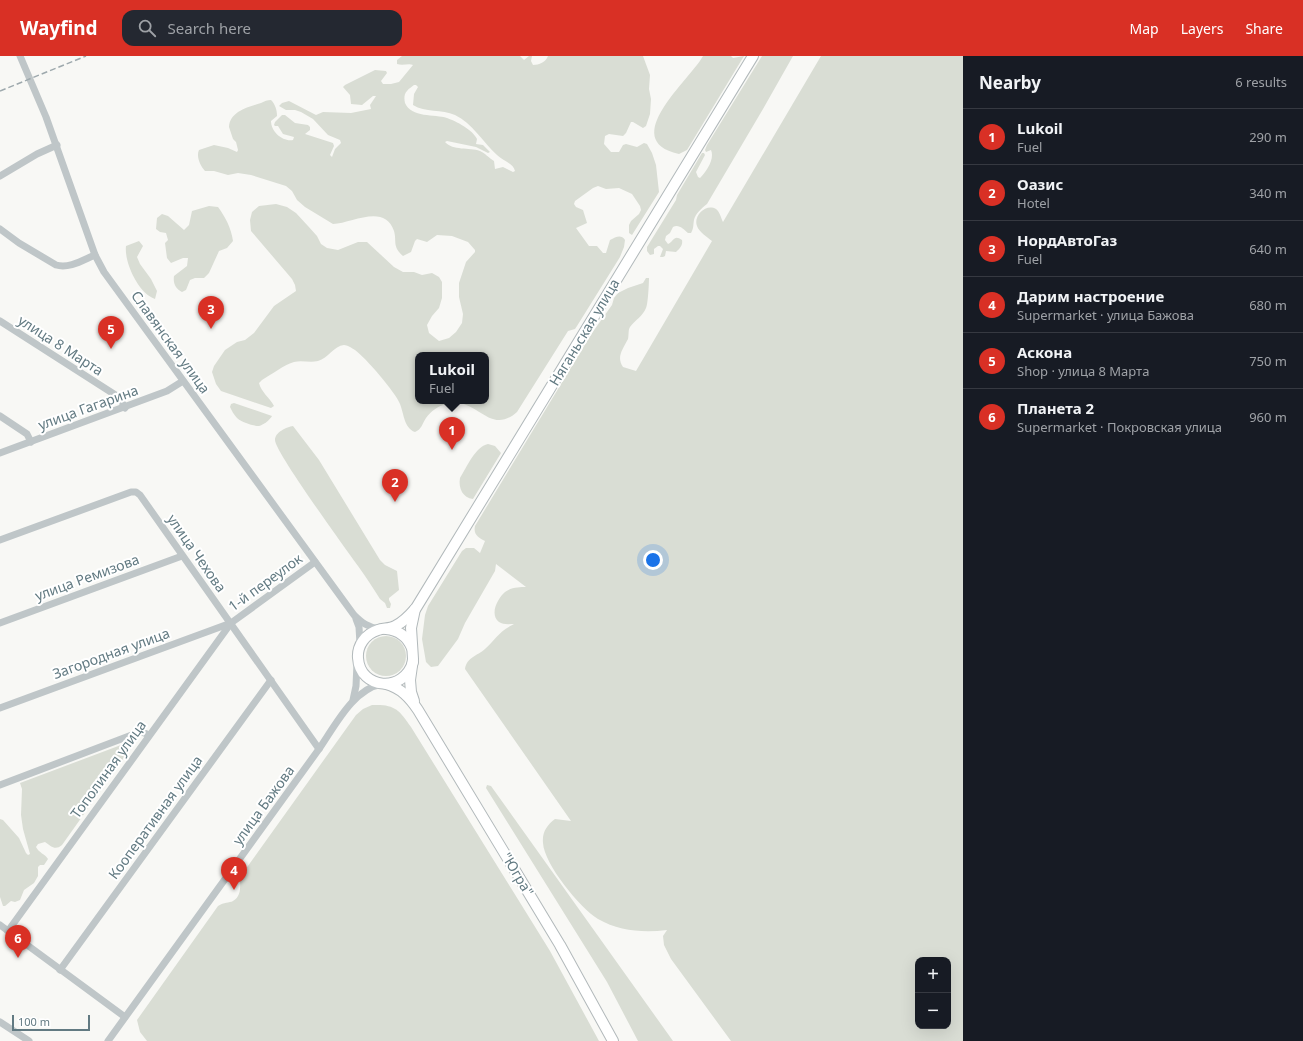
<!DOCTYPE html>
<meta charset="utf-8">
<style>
body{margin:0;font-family:"Noto Sans",sans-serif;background:#242831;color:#f1f3f6}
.controls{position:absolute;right:12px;bottom:12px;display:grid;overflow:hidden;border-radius:8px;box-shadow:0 4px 16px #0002}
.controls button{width:36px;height:36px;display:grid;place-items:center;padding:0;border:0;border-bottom:1px solid #363941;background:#171b24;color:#f1f3f6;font:20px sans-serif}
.scale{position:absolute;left:12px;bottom:10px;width:78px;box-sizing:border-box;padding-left:4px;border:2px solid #627a82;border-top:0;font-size:11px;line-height:14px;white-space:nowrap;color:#627a82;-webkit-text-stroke:3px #fff;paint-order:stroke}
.you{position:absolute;left:653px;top:504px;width:14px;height:14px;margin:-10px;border:3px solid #fff;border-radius:50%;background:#1a73e8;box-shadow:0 0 0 6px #1a73e833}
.badge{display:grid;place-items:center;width:26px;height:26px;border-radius:50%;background:#d93025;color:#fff;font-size:13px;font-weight:700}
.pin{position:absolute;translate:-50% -33px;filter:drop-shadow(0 1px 2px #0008)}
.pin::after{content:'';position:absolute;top:21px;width:14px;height:12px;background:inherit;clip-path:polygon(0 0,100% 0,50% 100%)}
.popup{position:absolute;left:415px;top:296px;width:74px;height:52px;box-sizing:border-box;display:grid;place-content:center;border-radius:8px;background:#171b24;filter:drop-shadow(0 1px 3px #0005);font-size:13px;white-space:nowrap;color:#9ea1a6}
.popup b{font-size:15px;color:#f1f3f6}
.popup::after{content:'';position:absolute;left:50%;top:100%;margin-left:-8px;border:8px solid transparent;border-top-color:#171b24}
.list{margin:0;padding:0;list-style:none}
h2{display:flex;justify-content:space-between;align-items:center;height:52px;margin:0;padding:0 16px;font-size:17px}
h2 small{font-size:13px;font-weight:400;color:#9ea1a6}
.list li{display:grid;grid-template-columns:26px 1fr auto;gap:12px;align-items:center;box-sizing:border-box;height:56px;padding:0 16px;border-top:1px solid #363941}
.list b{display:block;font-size:15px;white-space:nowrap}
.list p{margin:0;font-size:13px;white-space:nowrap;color:#9ea1a6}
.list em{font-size:13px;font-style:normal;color:#9ea1a6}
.icon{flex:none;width:22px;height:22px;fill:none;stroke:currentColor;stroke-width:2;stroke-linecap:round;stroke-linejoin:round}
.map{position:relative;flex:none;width:963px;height:985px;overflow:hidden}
header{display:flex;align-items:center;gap:24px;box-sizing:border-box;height:56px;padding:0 20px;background:#d93025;color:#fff}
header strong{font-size:19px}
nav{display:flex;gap:22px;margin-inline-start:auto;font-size:14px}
.search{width:280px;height:36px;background:#242831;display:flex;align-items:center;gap:10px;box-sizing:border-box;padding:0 14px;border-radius:12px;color:#9ea1a6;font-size:15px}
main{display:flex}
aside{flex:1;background:#171b24}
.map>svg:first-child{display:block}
.green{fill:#d9ddd4;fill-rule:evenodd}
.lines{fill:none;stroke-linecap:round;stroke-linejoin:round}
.highway-casing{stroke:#b2b9bb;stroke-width:12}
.minor{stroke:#bfc6c8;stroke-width:7}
.highway{stroke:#fff;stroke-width:10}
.rail{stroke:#9ea9ad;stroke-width:1.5;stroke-dasharray:6 3;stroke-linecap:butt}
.labels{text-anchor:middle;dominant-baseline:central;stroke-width:4;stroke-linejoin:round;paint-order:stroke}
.street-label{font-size:14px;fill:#627a82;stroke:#fff}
</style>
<header>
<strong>Wayfind</strong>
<div class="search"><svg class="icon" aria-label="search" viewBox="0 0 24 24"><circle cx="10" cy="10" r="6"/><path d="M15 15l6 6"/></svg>Search here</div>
<nav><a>Map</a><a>Layers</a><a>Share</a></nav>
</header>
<main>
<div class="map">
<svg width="963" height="985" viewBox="0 0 963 985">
<rect width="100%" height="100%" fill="#f8f8f5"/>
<g class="green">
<path d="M402,0H520L524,4L529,0H532L531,5L533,9C539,9 546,6 548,0H643L650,19L649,33L651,43L650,58L646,70L643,72L633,66H631L626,77L623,80L609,78L605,80L604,88L611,96H619L623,89L626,88L637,91L644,87L647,88L652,97L656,109L659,136L632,179L629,177V169L631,165L639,158L641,154L640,150L632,138L619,132L606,133L598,130L593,132L575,145L574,148L576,151L583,154L587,167L576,172L589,190H597L603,197H606L610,184C616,181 621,178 625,184L624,191L620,201L577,270L575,273L568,275L517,356C489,381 477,339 446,348C438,350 431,355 426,362C422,368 422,373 415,376C404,372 404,358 400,348C396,337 365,301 355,294C352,292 347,289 344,289C334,290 328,302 318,305C310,307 302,304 294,306C285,308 271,319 262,324L259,327C261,336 270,342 274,350L271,352L221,335L216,328L212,316L214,310L225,294L237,286L245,284L254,277L274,250L296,235L295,229L292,223L251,175L250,164L252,156L259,150L276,148L287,151L296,157L308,170L317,180L321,188L327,192L338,194L358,186H367L394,211L403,216H414L422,219L432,217L439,221L442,226V242L439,252L432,260L427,269L429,277L439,285L449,282L456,276L462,267L463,258L459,241V227L466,206L475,196V194L468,186L452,180L437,179L427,186L417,183L415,185L411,196L403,200C392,190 397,186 394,175C385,147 352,167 333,168L305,151L297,144L292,135L286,130L251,119L238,117L228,119L214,115H205C200,110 196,100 199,94L214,89L228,92L237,96L238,94L236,86L233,83L229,71C230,55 249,51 261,47C265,45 267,44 271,44C275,48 277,54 277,60L271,65C271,76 283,86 293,84L294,81L283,78L278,70H275L274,69L275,66L282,59H285L295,67L308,69L310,71V74L305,78L333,87L334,90L330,99L332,101L335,93L341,87L340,84L328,79L313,63L301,56L295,54H286L279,50L282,47L289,45L316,59L323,56L351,57L371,53L370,49L376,40H373L362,49L351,48L350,39L343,31L345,29L375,14L386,15L387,17L381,25L383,28H391L399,26L413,9C409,7 403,10 397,8V4ZM414,29H416L418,31L414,38L413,49C425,57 442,53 455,59C472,67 483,86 497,99C503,105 513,107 515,115L513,116L503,111L495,113L494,105C489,102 485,97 480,95C469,91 453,95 445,86L447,85L476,91L488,97L490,96L483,89L476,88L477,83C473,74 456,65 447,62C435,58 411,62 405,47C404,43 404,38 407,35C409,32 412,31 414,29ZM418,299H486V345H418Z"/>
<path d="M703,0H731L733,2L744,0L687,94L679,98C617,84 690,24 703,0Z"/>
<path d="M762,0H793L763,53L707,148C702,152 695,158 694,164C693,169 694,172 691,177H688C683,173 679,168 673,171L670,177L666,180L665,184L668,188C674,185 674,178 682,184C683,189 680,192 676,196L666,195L665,200L663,201H660L663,193L660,190H658L654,193V198L650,199L647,195V191L676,144L677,139L702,97H704L705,99L696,116L698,121L700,122C706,116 715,103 711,94L706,96L705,94L707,89Z"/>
<path d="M821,0H963V985H731L671,903L664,889L663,880L667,874C643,877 619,875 598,863C580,852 544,808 543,787C542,776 547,769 555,763L571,765L465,613C467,601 477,600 485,593C497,582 498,576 514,568C510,568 503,569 499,566C489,558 498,542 505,536C512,531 520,531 526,531L496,508L495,515L465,567L458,583L438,610L431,611L426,606L422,583L425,559L428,550L462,495L466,492H474L480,497L485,485C479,482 473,479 475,470L592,277L612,249L614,242L618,237L628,232L643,227L646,222H649C649,227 648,249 646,252C643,260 635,264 630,271C628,274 629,279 628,283C623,293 616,301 623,311L636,315L712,185C707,181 699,176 697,170C693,160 706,147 716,153C720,156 721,162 723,166ZM918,904H948V970H918Z"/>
<path d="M209,150L218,151C226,162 231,172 233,185L227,192L219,195L209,217L204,222H195L190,224L186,234L182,236C175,232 173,227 174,220L187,210L188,202H183L171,207L167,202L165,187L168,184L166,177L160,176L156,173L157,162L162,158L168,160L184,174L189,169L192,155Z"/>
<path d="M139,185L143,190L137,201L140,208L151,223L157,235L155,243C138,237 124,206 126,190Z"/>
<path d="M234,347L272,360C270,364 263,369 259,370C253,370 241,366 237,362C234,359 232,355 230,351L231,348Z"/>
<path d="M293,370L319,404L380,504L385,509L397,515L399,534L389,542V544L391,548L390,552H387L385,547L380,543C373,532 366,521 358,510C346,493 275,396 275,384C275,376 287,371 293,370Z"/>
<path d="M488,388L495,390L501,397L473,443C463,442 458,432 460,422C467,411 475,391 488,388Z"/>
<circle cx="386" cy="600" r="20"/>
<path d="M372,649C394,648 399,653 411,671L550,895L599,985H147L140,976L137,964L218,850C224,846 229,847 233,845C242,840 240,829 240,821L356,659L363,653Z"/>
<path d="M129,686H131L133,689L62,789C55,795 51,790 45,786L38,788L36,791C39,797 45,798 48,803L44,809H40L38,811V820L34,827L24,834L20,844L15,846L11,845L5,850H3L0,841V763L3,764L19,782L26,797L28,799L30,798L23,773L21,759L22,733L20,727Z"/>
<path d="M487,729L491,730L673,985H638L607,926L486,732Z"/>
</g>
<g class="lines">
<g class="highway-casing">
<g id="highway">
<path d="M386,573C398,574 407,580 412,592"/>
<path d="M413,606C404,637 360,634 358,602C357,590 365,578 378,574C383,572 390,573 395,570C404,566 410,559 416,552L753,0"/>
<path d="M386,628C401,632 410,642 418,654L560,889L613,985"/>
<path d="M414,645L411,636L410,624L413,603L411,572L415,553"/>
</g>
</g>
<g class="minor">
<path d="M20,0L46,61L95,199L104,216L354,559C362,567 368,571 379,573"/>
<path d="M0,120L37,98L57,89"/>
<path d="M0,173L19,187L56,209C69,213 83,204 95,199"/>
<path d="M0,265L117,340L121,344L125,352"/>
<path d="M0,360L27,378L31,386"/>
<path d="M0,397L167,335L183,325"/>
<path d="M0,484L131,436H136L140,439L319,693"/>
<path d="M356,563L359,571L360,588"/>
<path d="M0,567L182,500"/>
<path d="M353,644L356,630L357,607"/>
<path d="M0,652L231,567L315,506"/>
<path d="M0,729L137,677L142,676L149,679"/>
<path d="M0,869L125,961"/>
<path d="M8,875L231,567"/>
<path d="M60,914L271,624"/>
<path d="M0,966L29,985"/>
<path d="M108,985L319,693C335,670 353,633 382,628"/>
</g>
<use href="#highway" class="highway"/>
<path class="rail" d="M0,35L86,0"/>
</g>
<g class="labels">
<g class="street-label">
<text transform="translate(584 276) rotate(-59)">Няганьская улица</text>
<text transform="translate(171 286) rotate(54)">Славянская улица</text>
<text transform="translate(61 289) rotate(33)">улица 8 Марта</text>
<text transform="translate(88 351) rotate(-20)">улица Гагарина</text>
<text transform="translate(197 497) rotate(55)">улица Чехова</text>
<text transform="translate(87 521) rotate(-20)">улица Ремизова</text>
<text transform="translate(265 526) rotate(-36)">1-й переулок</text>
<text transform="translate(111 597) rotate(-20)">Загородная улица</text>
<text transform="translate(108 713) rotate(-54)">Тополиная улица</text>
<text transform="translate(263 749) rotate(-54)">улица Бажова</text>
<text transform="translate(155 761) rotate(-54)">Кооперативная улица</text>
<text transform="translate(518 818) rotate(59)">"Югра"</text>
</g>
</g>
</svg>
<div class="controls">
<button>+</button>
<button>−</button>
</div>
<div class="scale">100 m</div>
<div class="you"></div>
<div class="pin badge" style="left:452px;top:394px">1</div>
<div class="popup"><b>Lukoil</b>Fuel</div>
<div class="pin badge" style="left:395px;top:446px">2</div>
<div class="pin badge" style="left:211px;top:273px">3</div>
<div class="pin badge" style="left:234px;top:834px">4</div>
<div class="pin badge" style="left:111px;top:293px">5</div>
<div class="pin badge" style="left:18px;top:902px">6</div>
</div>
<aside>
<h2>Nearby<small>6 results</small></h2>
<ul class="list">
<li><span class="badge">1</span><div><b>Lukoil</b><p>Fuel</p></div><em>290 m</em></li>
<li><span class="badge">2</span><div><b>Оазис</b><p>Hotel</p></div><em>340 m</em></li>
<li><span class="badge">3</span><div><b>НордАвтоГаз</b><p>Fuel</p></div><em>640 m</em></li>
<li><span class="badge">4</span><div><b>Дарим настроение</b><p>Supermarket · улица Бажова</p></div><em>680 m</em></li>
<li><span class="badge">5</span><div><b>Аскона</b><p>Shop · улица 8 Марта</p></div><em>750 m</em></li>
<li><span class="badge">6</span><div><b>Планета 2</b><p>Supermarket · Покровская улица</p></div><em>960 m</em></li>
</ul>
</aside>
</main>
